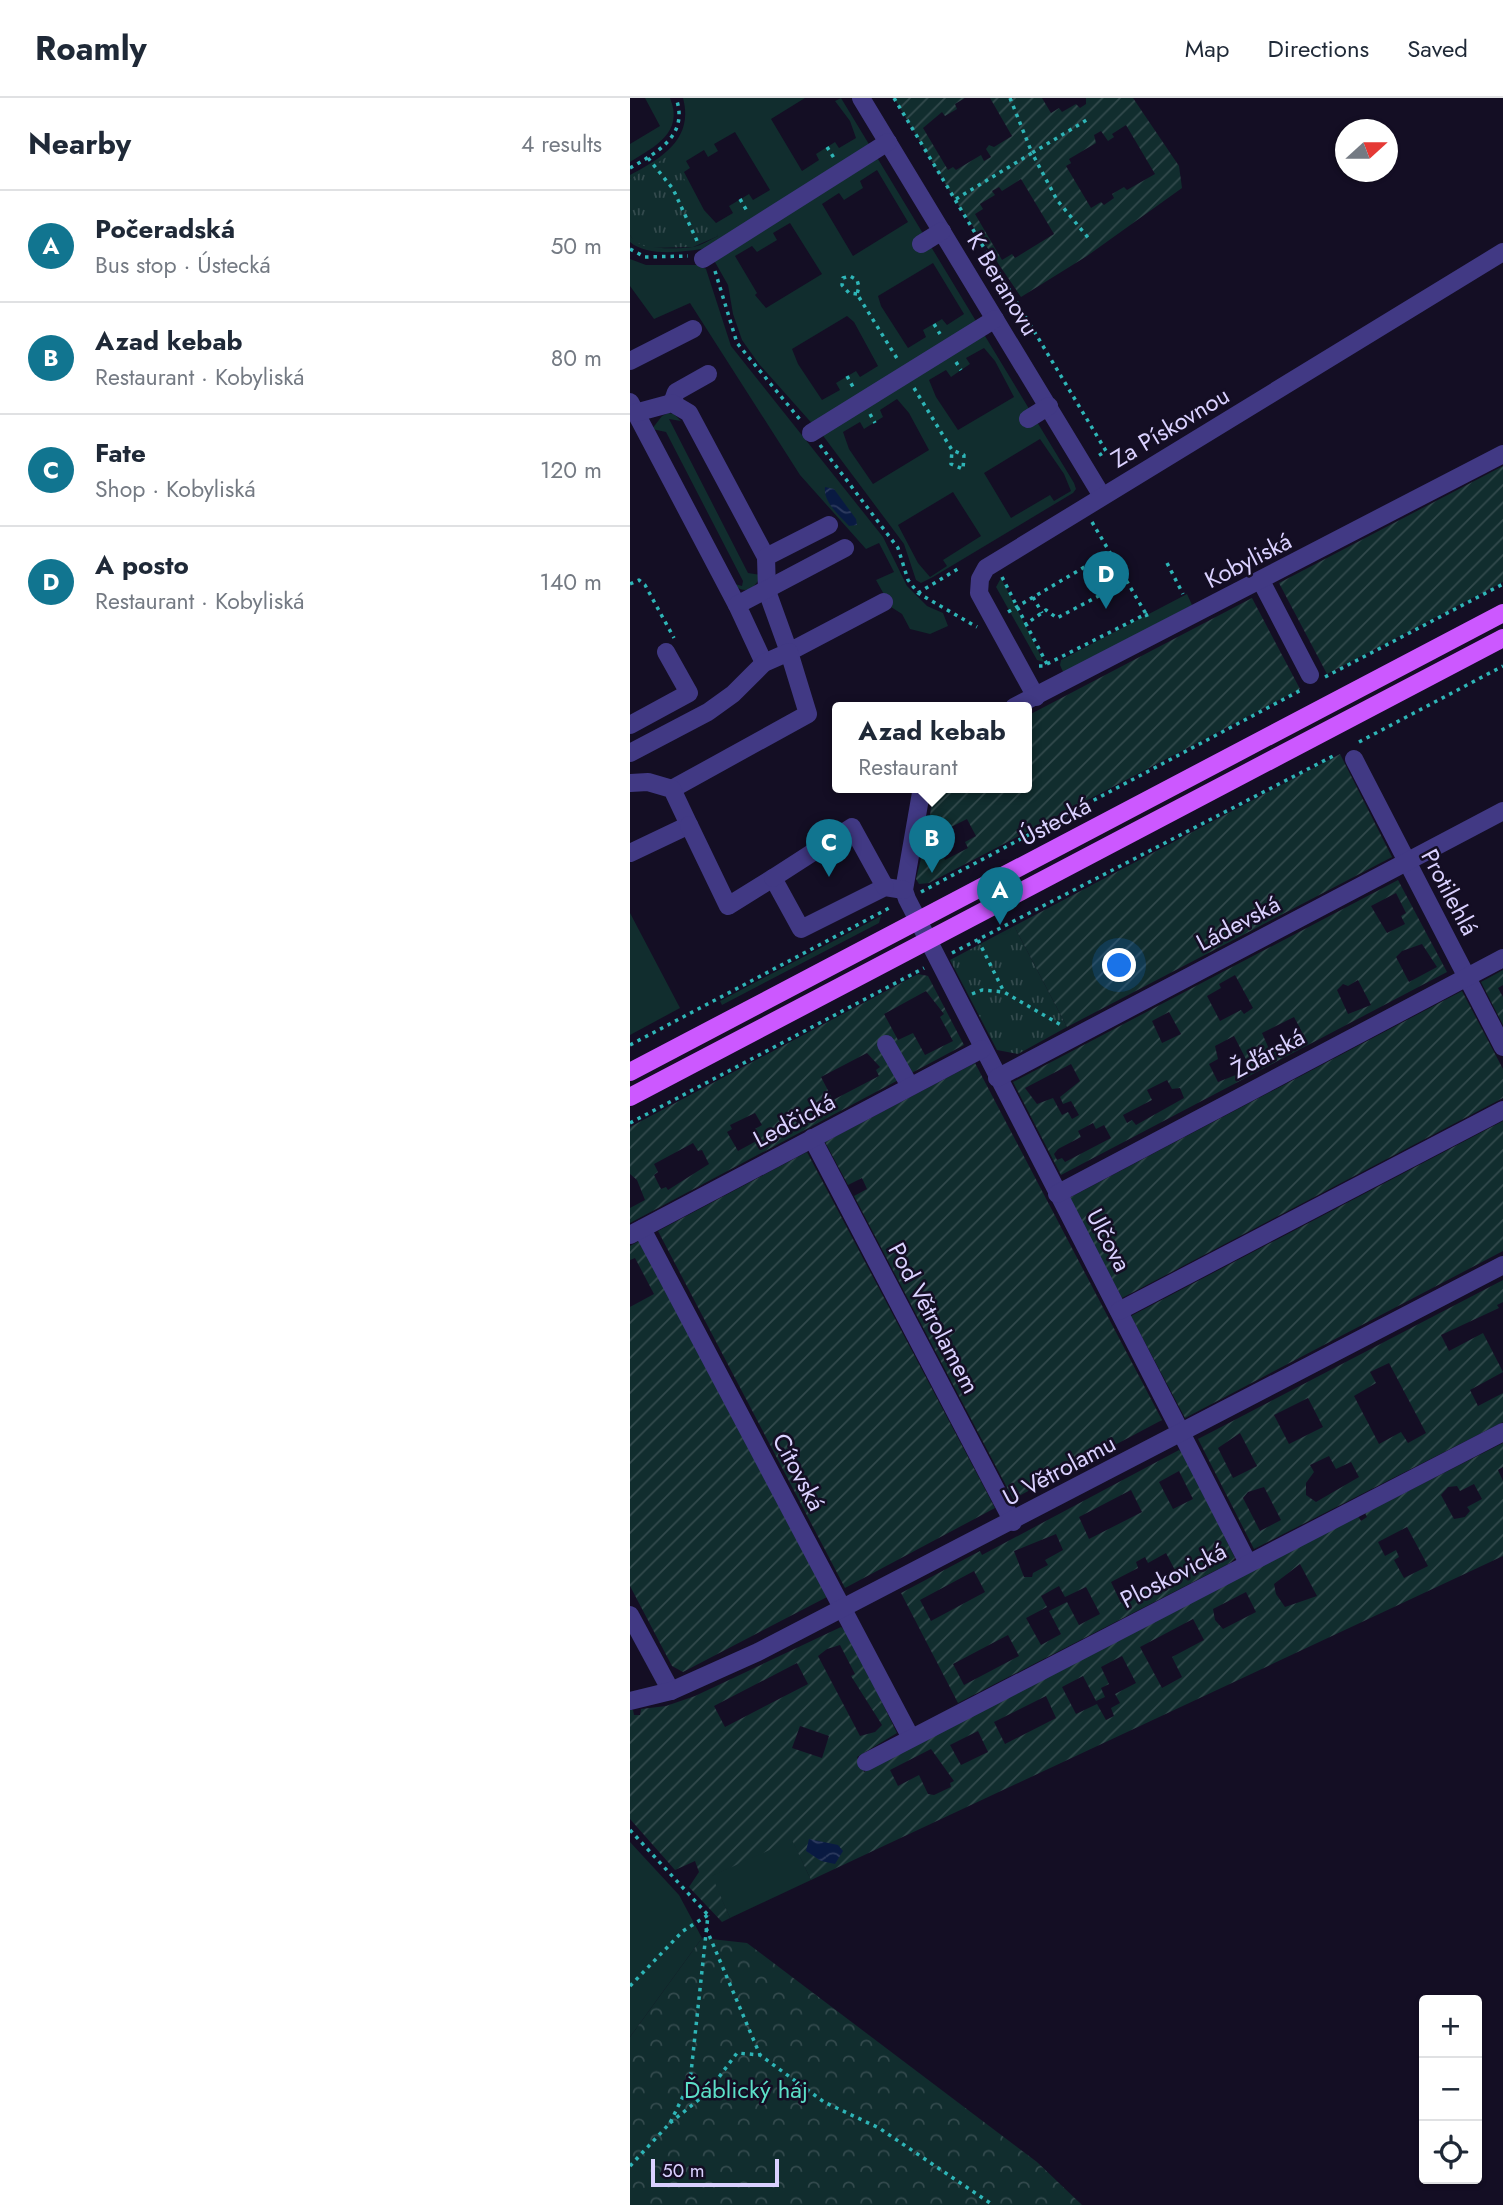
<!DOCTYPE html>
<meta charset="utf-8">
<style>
body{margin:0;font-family:Jost,sans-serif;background:#f2f2f3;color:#1f2937}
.controls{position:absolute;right:21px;bottom:21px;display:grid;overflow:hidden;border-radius:7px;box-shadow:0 2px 5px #0004}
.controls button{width:63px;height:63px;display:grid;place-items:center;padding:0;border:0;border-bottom:2px solid #e0e1e3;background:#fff;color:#1f2937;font:35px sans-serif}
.compass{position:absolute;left:705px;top:21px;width:63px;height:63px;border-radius:50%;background:#fff;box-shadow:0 2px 5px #0004;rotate:69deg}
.scale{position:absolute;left:21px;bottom:18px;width:128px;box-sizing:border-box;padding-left:7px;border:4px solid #dad1ff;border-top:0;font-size:19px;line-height:24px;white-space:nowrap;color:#dad1ff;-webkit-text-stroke:5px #140e24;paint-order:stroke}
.you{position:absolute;left:490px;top:868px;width:24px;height:24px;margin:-18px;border:5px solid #fff;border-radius:50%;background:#1a73e8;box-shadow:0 0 0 10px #1a73e833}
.badge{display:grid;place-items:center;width:46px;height:46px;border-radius:50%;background:#117590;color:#fff;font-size:23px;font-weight:700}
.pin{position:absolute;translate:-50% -58px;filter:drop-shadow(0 2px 4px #0008)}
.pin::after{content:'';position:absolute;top:37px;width:24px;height:21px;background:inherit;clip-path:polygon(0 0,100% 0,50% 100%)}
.popup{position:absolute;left:202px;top:604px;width:200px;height:91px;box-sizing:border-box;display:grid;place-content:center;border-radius:7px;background:#fff;filter:drop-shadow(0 2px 5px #0005);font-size:23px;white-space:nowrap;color:#747a83}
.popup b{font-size:26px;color:#1f2937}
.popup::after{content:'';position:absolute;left:50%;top:100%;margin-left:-14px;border:14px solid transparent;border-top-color:#fff}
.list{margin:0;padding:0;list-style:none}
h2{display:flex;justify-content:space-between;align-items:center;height:91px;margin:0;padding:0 28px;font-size:30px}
h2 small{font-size:23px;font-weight:400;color:#747a83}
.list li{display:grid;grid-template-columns:46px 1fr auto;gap:21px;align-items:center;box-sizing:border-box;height:112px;padding:0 28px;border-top:2px solid #e0e1e3}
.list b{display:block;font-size:26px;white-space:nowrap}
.list p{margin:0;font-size:23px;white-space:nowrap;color:#747a83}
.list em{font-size:23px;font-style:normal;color:#747a83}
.icon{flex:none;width:38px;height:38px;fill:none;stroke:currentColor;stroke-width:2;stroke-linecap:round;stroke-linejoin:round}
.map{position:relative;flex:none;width:873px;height:2107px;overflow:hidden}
header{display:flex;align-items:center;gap:42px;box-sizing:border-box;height:98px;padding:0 35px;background:#fff;border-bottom:2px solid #e0e1e3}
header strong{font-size:33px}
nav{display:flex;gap:38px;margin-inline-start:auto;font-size:24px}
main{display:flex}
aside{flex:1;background:#fff}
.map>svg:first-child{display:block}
.grass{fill:#112d2e;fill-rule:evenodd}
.forest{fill:url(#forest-crowns)}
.park{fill:url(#park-tufts)}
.garden{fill:url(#garden-furrows);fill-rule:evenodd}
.water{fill:url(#water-waves)}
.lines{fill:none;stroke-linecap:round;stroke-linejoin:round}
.path{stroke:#2eb5b7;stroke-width:3.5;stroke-dasharray:3.5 5;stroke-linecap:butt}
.minor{stroke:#413984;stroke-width:18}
.major{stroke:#cc58ff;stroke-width:18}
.labels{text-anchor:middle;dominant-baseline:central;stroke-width:5;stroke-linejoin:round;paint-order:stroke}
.street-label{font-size:24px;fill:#dad1ff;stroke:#140e24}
.park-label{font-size:24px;fill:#5ce0c8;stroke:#140e24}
</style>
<header>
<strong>Roamly</strong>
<nav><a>Map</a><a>Directions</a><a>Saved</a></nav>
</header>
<main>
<aside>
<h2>Nearby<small>4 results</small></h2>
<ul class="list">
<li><span class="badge">A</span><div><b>Počeradská</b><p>Bus stop · Ústecká</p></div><em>50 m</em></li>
<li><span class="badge">B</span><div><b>Azad kebab</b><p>Restaurant · Kobyliská</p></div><em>80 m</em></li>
<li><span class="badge">C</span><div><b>Fate</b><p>Shop · Kobyliská</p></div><em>120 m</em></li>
<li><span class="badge">D</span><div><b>A posto</b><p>Restaurant · Kobyliská</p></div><em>140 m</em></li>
</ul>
</aside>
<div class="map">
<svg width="873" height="2107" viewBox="0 0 873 2107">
<defs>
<pattern id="forest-crowns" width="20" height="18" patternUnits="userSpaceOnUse" patternTransform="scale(1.75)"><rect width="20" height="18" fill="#112d2e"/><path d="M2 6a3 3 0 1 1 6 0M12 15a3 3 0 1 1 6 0" fill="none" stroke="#334a4d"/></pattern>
<pattern id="park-tufts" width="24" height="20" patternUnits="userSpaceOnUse" patternTransform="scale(1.75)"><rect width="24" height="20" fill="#112d2e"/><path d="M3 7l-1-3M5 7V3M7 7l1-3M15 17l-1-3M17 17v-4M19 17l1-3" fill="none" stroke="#334a4d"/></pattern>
<pattern id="garden-furrows" width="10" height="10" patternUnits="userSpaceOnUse" patternTransform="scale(1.75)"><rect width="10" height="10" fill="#112d2e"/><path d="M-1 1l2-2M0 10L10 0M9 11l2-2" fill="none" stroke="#334a4d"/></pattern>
<pattern id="water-waves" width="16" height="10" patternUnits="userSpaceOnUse" patternTransform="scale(1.75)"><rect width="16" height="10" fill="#091a42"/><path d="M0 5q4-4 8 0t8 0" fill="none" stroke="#2c3a5e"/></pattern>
</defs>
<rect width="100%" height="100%" fill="#140e24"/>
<g class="grass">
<path d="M15,0H40C54,34 26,48 0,64V46L30,28Z"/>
<path d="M53,0H175L141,21L172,73L189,62L186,56L205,44L209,50L226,40L220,23L205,3L211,0L444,385L446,391L443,395L303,479L291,485L286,482L274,446L194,339L129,266L112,242L103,216L98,187L77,150C55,154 17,159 0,144V137C10,153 45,151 63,149C71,148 81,141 88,138L25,68L0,81V77C32,60 64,41 53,0ZM105,34L140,92L123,102L119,96L99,108L103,115L86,125L74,112L54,74L60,70L56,63L74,52L78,59L88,53L84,46ZM247,72L278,124L223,158L192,106L209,95L214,102L233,90L230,83ZM160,125L192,176L136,210L125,197L127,195L105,158L122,148L127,154L147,142L143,135ZM303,165L334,216L317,227L312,221L293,232L296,239L278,250L251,208L248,198ZM217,218L224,224L248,268L230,279L226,273L206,285L210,292L192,302L168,266L162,251ZM354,250L365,263L384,299L328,332L306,299L299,282L316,272L321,279L340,266L336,260ZM267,301L279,315L299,352L243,386L219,351L213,334L230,324L234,331L253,319L250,312ZM410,341L434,376L441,393L424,403L420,397L381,420L354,375ZM323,394L351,438L313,462L317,468L300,479L288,465L268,427Z"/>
<path d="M0,161L16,167H70L76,171L101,248L253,439L277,488L297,508L313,515L318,528L300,536L280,531L272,516L261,509L246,482L264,474L249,445L236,451L170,377L60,205L24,221L0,188Z"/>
<path d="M38,315L44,316L51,323L39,321L118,475L131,477C124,493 114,497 101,485L112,488L113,483L36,334L22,331L32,318Z"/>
<path d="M371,480L414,564L407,562L366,489Z"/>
<path d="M557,496L562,507L434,576L430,567L431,562Z"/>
<path d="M0,815L50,910L0,937Z"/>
<path d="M251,818L249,825L92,907L90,903Z"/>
<path d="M162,1741L181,1782L100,1820L81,1778Z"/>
<path d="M0,1744L49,1797L72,1840L0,1939Z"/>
</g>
<path class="forest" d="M72,1840L117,1845L407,2064L452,2107H0V1939Z"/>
<g class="park">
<path d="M40,57L88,138L63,149L18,150L4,143L0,137V81Z"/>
<path d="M384,828L437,929L388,956L367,952L320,862Z"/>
</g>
<g class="garden">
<path d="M264,0H335L325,6L327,11L315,18L312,14L293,30L318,72L323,69L326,72L351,57L354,63L361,59L356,51L359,47L364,49L382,38L360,0H412L421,15L429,10L432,14L446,6L450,10L456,6V0H503L549,68L552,90L457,158L391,199L325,102ZM496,27L525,76L497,92L494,89L482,96L484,100L474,107L471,104L461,110L436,68L441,65L439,61L466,45L464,37L471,33L478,43L484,39L482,36ZM391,81L424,136L385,160L382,156L372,162L345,116L353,111L350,106L365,97L362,93L369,89L372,93Z"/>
<path d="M873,368V484L697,576L649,485Z"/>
<path d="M622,500L670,591L299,785L289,786L286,781L299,728L303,689H396L397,618ZM337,721L346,738L335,744L338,750L315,762L303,738Z"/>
<path d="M710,656L762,759L437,929L384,828Z"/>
<path d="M768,782L817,874L431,1077L383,984ZM766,795L776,815L771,818L775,826L757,835L741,808ZM792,846L807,869L779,884L766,859L772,853ZM605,877L623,910L614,916L611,912L590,923L577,898L591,890L589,886ZM728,882L741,907L718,916L707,892L713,886L718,888ZM539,914L551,936L532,945L522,923ZM664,919L672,934L639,951L632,935ZM604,938L621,971L588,984L579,966L588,961L585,948ZM441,966L450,983L430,999L433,1006L441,1003L449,1017L442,1021L438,1014L432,1017L423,1000L407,1006L395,990ZM537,982L542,991L550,990L554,1000L506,1027L502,1022L497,1025L493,1017L522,1002L517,992ZM463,1025L466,1031L474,1027L481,1040L435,1064L432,1060L427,1062L424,1056L428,1051L451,1039L448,1033Z"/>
<path d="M873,872V887L868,890L873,899V927L851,884Z"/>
<path d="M288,876L298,878L334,947L0,1125V1110L15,1102L7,1082L0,1076V1029ZM296,893L314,916L310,919L323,943L295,957L283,935L268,942L254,916ZM237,955L250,969L246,972L249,978L203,1002L191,979ZM125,1015L132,1027L125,1031L130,1041L108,1053L97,1034L102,1031L100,1027ZM63,1045L68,1053L72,1052L79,1066L38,1092L36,1089L31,1091L24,1077L28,1074L24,1066Z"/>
<path d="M832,893L873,971V1000L492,1200L439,1100Z"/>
<path d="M345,965L532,1322L383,1401L224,1098L237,1091L232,1080L218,1087L195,1044Z"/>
<path d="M873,1023V1153L555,1320L501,1218Z"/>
<path d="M177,1054L365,1410L215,1490L28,1133Z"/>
<path d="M9,1143L197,1499L53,1574L42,1568L0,1488V1209L24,1196L5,1160L0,1162V1148Z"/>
<path d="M873,1182V1204L867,1207L869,1210L811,1237L819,1253L853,1235L873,1274L840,1292L848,1308L873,1295V1324L624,1451L568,1341ZM759,1265L796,1335L778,1345L771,1334L749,1346L724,1298L746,1285L740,1274ZM678,1300L693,1329L659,1346L644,1317ZM610,1335L627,1368L603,1380L588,1350ZM699,1358L706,1371L721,1364L729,1379L686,1404L676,1397V1385L684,1374L680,1367ZM634,1389L651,1422L630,1433L613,1400L618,1394Z"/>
<path d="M873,1345V1369L868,1372L873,1383V1458L181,1782L162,1742L82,1778L100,1820L92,1824L59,1789L69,1774L65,1763L45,1772L0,1721V1612H3L4,1617H10L11,1611L36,1608L65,1598L211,1529L218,1535L267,1635L227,1659L234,1674L728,1418L731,1423L737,1419L735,1415ZM844,1386L852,1401L837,1409L840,1413L835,1419L824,1421L811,1397L818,1389L827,1388L830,1393ZM777,1429L798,1468L774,1480L764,1462L769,1459L766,1452L755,1458L748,1444ZM670,1466L687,1498L655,1509L646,1496L644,1486ZM616,1494L626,1514L593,1531L585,1522L583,1511ZM563,1521L574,1542L542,1559L552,1579L532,1590L510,1549ZM210,1547L225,1576L221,1578L252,1627L245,1634L230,1638L188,1558L197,1551ZM492,1558L506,1585L485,1596L490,1605L481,1610L484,1618L476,1622L467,1606L446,1616L432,1589L453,1578L466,1603L475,1599L471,1590L479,1586L471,1569ZM167,1565L178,1586L95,1629L84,1608ZM416,1598L426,1620L375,1646L364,1624ZM170,1628L199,1638L192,1660L162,1650ZM348,1633L358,1654L331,1667L320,1647ZM301,1651L324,1683L320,1685L321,1689L304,1697L298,1696L289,1677L268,1688L260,1672Z"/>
<path d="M549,1352L555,1357L605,1460L600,1465L328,1605L271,1495L350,1453L352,1457ZM549,1373L563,1401L543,1411L529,1384ZM501,1392L512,1414L459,1441L449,1419ZM426,1436L433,1452L415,1462L418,1467L403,1475L402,1479H394L384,1453ZM536,1455L547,1476L491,1505L481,1484L508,1470L506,1464L515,1459L518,1465ZM344,1473L355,1494L301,1523L290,1502ZM429,1488L435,1499L456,1489L470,1516L449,1527L437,1504L419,1513L431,1536L411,1547L396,1520L417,1509L411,1498ZM378,1537L389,1558L334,1587L323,1566Z"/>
</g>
<g class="water">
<path d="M195,389L204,391L226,421L227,427L219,428C209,417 193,404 195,389Z"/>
<path d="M179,1741L208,1747L213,1753L205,1766L191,1763L176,1753Z"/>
</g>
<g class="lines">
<g class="path">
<path d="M264,0L476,353L468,358"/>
<path d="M380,0L402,55L460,20"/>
<path d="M197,49L204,60"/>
<path d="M18,60L43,91L68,145"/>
<path d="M0,70C28,54 59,37 46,0"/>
<path d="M110,101L117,113"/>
<path d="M326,101L402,55L427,102L460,142"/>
<path d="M0,151L15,159L58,158"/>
<path d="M85,173L107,245L172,324"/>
<path d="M227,196L219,195L212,187L213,180L220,178L227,182L229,189L227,196L268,262"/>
<path d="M304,226L310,236"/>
<path d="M326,264L331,272"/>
<path d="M217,278L223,289"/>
<path d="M284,290L322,352L334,357L333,371L321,366L322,352"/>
<path d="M240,316L245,325"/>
<path d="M190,347L268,450L278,482L288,495L347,529"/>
<path d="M462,424L516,516"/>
<path d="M537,465L553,496"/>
<path d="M460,466L476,494"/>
<path d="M372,479L396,526"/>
<path d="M0,486L9,482L15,487L44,540"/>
<path d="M288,495L331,469"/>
<path d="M403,499L412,515"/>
<path d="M378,514L480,454"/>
<path d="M417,566L396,526L416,512L427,520L497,483"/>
<path d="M409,568H413L516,516L518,521"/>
<path d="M695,579L873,486"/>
<path d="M729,644L873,568"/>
<path d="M291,794L673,591"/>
<path d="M348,842L374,894L431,927"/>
<path d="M322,855L707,656"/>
<path d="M342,896L352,892L374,894"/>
<path d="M0,947L263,808"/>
<path d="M0,1025L294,870"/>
<path d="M0,1732L78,1817"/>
<path d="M76,1830L130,1957"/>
<path d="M0,1888L53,1833L78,1817"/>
<path d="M40,2025L77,1995L107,1955L130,1957L194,2004L249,2030L363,2107"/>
<path d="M0,2068L40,2025L60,1984L78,1817"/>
</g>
<g class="minor">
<path d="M231,0L472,398"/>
<path d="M291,146L312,133"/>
<path d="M73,161L258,44"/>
<path d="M0,263L63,231"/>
<path d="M0,304L107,507"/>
<path d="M42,305L46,294L78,276"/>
<path d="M5,315L42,305L59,315L136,459"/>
<path d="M398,321L419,308"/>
<path d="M181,335L365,221"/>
<path d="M199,427L136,459L137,493L159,554L254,504"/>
<path d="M631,483L680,577"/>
<path d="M134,565L107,507L215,450"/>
<path d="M406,599L349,495L350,481L356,470L873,154"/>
<path d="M384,609L873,356"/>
<path d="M0,627L59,595L36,554"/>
<path d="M0,655L78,614L103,596L134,565L159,554L178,616L42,691"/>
<path d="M724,661L873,949"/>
<path d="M0,685L18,684L42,691L59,727L0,755"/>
<path d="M292,689L274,792L277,801L618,1465"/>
<path d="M59,727L98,808L143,780L171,831L255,789L274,792"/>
<path d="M143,780L222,729L255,789"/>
<path d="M256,946L280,988"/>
<path d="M367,980L873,713"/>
<path d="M182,1040L383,1424"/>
<path d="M427,1096L873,860"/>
<path d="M12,1131L281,1640"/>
<path d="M0,1137L352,951"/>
<path d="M489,1213L873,1012"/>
<path d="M0,1517L41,1593"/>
<path d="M0,1603L41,1593L128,1554L873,1167"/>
<path d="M236,1664L873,1334"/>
</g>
<g class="major">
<path d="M0,974L873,515"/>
<path d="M0,999L873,540"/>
</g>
</g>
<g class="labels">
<g class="street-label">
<text transform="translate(373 186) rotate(59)">K Beranovu</text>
<text transform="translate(540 329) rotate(-31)">Za Pískovnou</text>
<text transform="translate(618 462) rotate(-27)">Kobyliská</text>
<text transform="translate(425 723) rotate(-28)">Ústecká</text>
<text transform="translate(820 794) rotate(62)">Protilehlá</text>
<text transform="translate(608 825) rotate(-28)">Ládevská</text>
<text transform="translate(638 955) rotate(-28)">Žďárská</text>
<text transform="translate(164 1022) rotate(-28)">Ledčická</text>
<text transform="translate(479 1142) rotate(62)">Ulčova</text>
<text transform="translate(304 1220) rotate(62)">Pod Větrolamem</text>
<text transform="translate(429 1372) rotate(-28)">U Větrolamu</text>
<text transform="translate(169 1374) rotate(62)">Cítovská</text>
<text transform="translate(543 1477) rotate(-27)">Ploskovická</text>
</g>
<g class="park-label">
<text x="116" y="1991">Ďáblický háj</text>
</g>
</g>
</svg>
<div class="controls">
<button>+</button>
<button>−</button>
<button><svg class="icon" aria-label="locate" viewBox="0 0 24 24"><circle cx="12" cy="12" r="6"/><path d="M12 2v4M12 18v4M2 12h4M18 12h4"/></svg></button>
</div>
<svg class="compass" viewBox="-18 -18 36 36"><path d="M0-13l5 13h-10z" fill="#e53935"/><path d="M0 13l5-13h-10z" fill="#747a83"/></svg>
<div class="scale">50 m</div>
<div class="you"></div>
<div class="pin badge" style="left:370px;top:827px">A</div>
<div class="pin badge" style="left:302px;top:775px">B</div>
<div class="popup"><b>Azad kebab</b>Restaurant</div>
<div class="pin badge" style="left:199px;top:779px">C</div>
<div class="pin badge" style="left:476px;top:511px">D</div>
</div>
</main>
